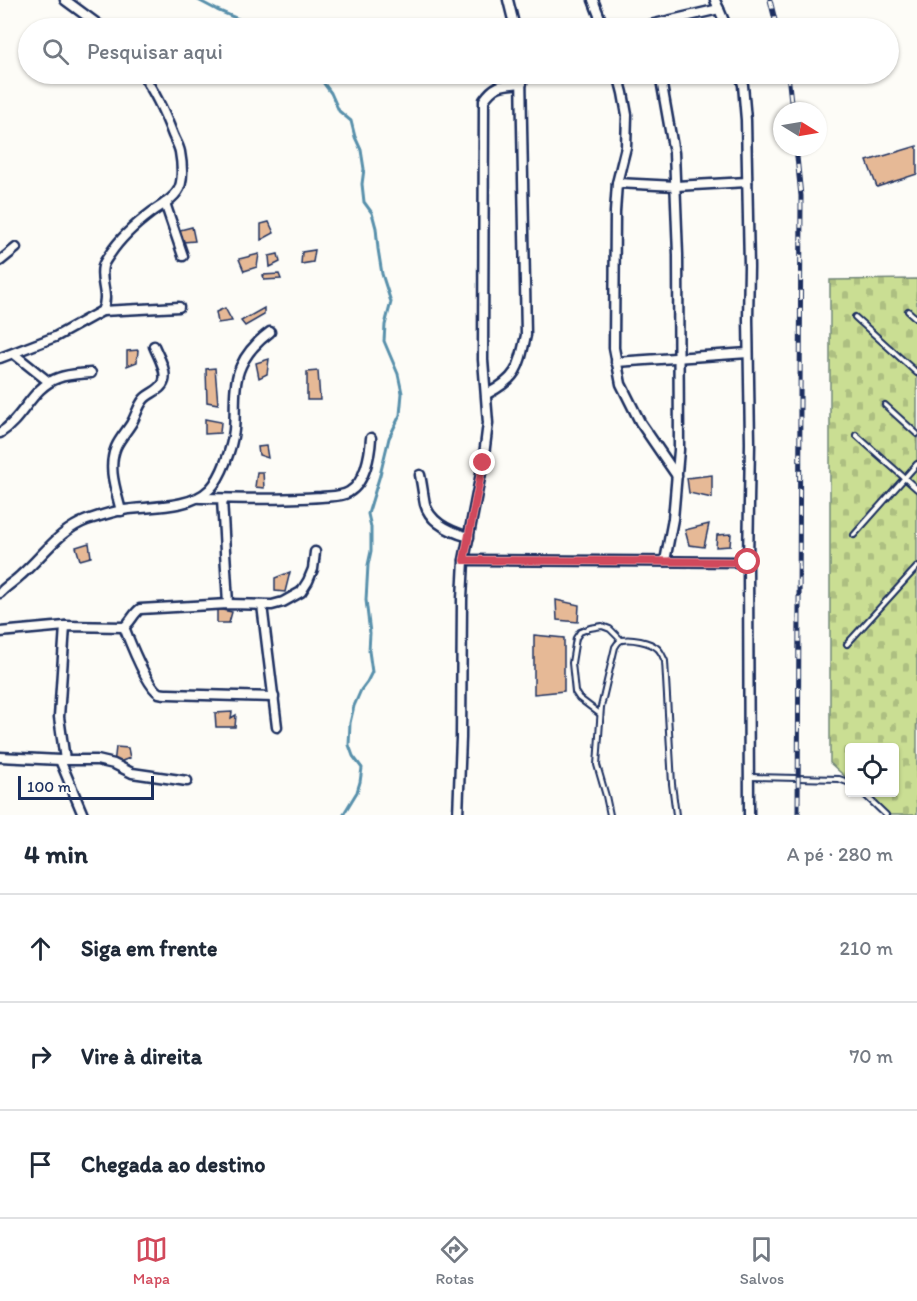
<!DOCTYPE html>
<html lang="pt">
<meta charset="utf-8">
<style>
body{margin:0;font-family:Itim,sans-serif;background:#f6f6f7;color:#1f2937}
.controls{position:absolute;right:18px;bottom:18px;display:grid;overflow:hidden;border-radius:6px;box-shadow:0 2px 4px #0004}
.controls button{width:54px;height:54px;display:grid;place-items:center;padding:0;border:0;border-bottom:2px solid #e0e1e3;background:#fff;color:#1f2937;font:30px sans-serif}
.compass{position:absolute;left:773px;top:102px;width:54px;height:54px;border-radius:50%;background:#fff;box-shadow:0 2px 4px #0004;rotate:101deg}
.scale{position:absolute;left:18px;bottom:15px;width:136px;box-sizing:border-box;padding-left:6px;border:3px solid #1b2f5e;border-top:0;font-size:16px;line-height:21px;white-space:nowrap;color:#1b2f5e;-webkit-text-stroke:4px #fdfcf7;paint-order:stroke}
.stop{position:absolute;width:18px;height:18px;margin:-14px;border:4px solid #d1495b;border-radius:50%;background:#fff}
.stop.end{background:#d1495b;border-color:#fff;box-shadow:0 2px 6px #0008}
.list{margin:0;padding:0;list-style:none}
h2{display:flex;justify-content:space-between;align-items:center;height:78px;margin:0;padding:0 24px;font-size:26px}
h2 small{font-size:20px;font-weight:400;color:#747a83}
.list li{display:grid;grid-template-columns:39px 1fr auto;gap:18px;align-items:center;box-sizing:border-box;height:108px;padding:0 24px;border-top:2px solid #e0e1e3}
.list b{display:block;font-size:22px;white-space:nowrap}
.list em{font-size:20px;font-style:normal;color:#747a83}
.icon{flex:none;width:33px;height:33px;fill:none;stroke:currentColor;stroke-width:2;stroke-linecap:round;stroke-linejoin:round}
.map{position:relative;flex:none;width:917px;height:815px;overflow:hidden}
.search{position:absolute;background:#fff;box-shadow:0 2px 4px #0004;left:18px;right:18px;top:18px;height:66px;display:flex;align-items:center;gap:15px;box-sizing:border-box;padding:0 21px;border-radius:33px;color:#747a83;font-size:22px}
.sheet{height:402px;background:#fff}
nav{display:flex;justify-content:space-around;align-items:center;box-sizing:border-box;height:84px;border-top:2px solid #e0e1e3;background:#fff;font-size:16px;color:#747a83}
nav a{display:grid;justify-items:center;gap:3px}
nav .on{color:#d1495b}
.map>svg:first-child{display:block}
.cemetery{fill:url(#cemetery-stones);stroke:#728678;stroke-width:1.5}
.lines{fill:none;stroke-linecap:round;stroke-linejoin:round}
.stream{stroke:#5990ab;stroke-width:3}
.building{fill:#e6b996;stroke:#1b2f5e;stroke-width:1.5}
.service-casing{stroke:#1b2f5e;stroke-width:8}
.minor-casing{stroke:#1b2f5e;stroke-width:13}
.service{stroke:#fdfcf7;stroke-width:4}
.minor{stroke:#fdfcf7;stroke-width:8}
.rail-casing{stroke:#1b2f5e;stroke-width:5}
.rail{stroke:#fdfcf7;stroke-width:3;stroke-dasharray:9;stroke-linecap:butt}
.route{stroke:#d1495b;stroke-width:8}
</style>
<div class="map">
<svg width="917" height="815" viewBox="0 0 917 815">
<defs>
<pattern id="cemetery-stones" width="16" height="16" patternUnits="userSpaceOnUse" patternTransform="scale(1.5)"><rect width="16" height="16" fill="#cade93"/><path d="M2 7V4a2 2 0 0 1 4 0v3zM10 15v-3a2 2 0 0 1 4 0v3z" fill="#adbf81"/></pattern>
</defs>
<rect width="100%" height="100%" fill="#fdfcf7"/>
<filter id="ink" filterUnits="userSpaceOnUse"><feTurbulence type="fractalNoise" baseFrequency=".0167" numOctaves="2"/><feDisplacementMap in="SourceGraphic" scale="12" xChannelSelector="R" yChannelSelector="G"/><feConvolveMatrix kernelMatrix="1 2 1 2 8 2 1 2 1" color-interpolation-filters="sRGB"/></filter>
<g filter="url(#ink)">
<path class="cemetery" d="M917,279V815H890L864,793L894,792V748H850L849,780L830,763V280Z"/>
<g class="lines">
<g class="stream">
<path d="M198,0L217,10L259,28"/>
<path d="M317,74L331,93L339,111L351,121L355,137L361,150L364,169L362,184L364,202L372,213L376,228L378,249L382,274L391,302L385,325L384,341L398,374L402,393L400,415L389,438L380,475L368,514L371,527V551L368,565L366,600L370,633L369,651L372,672L367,682L361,690L354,706L350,723L349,745L353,756L362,768L360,782L357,792L343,815"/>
</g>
</g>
<g class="building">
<path d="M917,146V174L877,187L867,161Z"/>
<path d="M269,222L274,233L261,240V224Z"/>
<path d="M192,227L195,241L183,242L180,230Z"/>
<path d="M315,250L313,262L301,264L302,252Z"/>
<path d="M259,254L257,267L244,271L239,259Z"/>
<path d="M278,254L280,262L270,267L269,256Z"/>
<path d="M279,274L281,279L264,280L263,275Z"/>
<path d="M225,308L232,321L218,323L216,312Z"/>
<path d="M264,308V315L245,326L241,321Z"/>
<path d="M138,350L137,362L127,366V351Z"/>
<path d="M269,359L267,374L259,378L256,363Z"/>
<path d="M215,368L218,404L207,402L206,369Z"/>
<path d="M318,371L320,400H307V372Z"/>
<path d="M205,419L221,422L220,433L205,434Z"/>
<path d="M266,446L268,458L259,455L258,447Z"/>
<path d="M257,472H263L264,488L255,487Z"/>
<path d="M712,475V498L689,493L687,478Z"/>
<path d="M709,524L704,547L689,545L685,530Z"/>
<path d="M731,534L730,546L716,547L717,535Z"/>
<path d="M89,543L91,557L80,560L76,547Z"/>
<path d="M290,572L285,592L275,591V578Z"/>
<path d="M556,600L579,605L578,622L557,620Z"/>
<path d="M217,609L232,612L229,623H217Z"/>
<path d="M534,635L564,638V691L534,694Z"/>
<path d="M232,712L231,718L236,715L235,727H216L215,713Z"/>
<path d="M116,747L128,748L130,758L114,764Z"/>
</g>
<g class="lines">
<g class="service-casing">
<g id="service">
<path d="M908,311L917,319"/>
<path d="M855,317L917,373"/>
<path d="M885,405L917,434"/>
<path d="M856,435L917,489"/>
<path d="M854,535L917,464"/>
<path d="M847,644L917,567"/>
<path d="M600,714L579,698L575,692L572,663L576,638L580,632L590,628L602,626L610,629L621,640"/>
<path d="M750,777L839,779L850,783"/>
<path d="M862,792L886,815"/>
<path d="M610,815L606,796L597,765L601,707L615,647C618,643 617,642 622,640C631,638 650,642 657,648C661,651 663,657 665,661L672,784L676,815"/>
</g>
</g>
<g class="minor-casing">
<g id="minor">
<path d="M65,0L103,28"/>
<path d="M508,0L515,28"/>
<path d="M593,0L604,28"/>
<path d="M715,0L727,28"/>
<path d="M637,28L719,9"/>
<path d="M618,74L623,93L627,115L626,147L617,183L615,212L614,348L621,384L640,422L677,476"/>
<path d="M660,74L674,153L678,255L679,450L673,519L665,561"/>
<path d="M740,74L743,85L746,120L749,267L748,319L750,443L748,562L749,815"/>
<path d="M617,183L676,186L747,182"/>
<path d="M165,203L183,256"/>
<path d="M0,261L16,248"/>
<path d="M102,311L179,307"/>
<path d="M14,354L49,382"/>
<path d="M0,358L55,337L102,311C110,294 99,282 103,266C104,262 108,257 110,254C121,237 136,224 152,212C160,206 171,201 177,192C184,183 182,163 180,152C179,146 175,140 173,135C165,114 155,92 142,74"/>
<path d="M616,362L748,353"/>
<path d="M487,394C518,378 519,367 526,335L521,74"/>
<path d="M0,433C23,419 32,387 58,378C68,374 80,374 91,373"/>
<path d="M420,475C422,484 423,494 425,504C430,523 451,532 469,537"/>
<path d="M200,498C241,499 281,500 321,497C330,496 341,497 349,492C365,483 370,455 371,438"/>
<path d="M222,499L228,604"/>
<path d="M121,511C116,490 107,468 116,447C120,438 126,432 131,424C136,416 138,406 144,399C150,392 161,391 164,381C167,370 158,356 154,346"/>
<path d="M464,560L748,562"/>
<path d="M0,593C6,586 14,582 21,575C43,556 59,530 87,520C99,516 111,512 123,510C150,506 190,509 210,489C222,477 232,447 234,430C236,410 232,385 241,366C247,352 258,341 270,332"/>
<path d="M262,605L277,727"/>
<path d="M65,626L59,717L65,760"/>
<path d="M124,627C129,640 148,688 159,693C162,694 165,694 169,694L274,697"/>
<path d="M0,632L65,626L124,627C131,622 133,614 140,609L228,604L272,605L283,602L301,592L308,581L313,569L315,552"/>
<path d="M0,757L60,760H97L114,764L132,773L187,781"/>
<path d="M60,760L83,815"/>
<path d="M458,815L461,738L462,599L464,560L483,463L488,423L483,360L484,100C496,83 503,85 522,83"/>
</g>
</g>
<use href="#service" class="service"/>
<use href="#minor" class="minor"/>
<g class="rail-casing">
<g id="rail">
<path d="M770,0L777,28"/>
<path d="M788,74L792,111"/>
<path d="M796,147L801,196L798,815"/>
</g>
</g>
<use href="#rail" class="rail"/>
</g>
</g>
<g class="lines" filter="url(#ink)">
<path class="route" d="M483,463L464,560L748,562"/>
</g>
</svg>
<div class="controls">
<button><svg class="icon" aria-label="locate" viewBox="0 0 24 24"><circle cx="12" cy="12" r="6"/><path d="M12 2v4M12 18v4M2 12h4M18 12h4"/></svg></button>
</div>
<svg class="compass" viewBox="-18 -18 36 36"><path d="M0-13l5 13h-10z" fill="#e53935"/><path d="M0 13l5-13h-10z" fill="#747a83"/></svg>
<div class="scale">100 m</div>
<div class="stop" style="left:748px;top:562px"></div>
<div class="stop end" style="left:483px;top:463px"></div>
<div class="search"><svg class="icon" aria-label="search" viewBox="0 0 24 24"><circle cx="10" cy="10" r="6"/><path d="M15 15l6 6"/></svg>Pesquisar aqui</div>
</div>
<section class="sheet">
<h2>4 min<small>A pé · 280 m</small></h2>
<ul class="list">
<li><svg class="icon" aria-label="ahead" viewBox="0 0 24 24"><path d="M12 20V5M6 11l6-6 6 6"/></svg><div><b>Siga em frente</b></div><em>210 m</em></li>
<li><svg class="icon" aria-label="right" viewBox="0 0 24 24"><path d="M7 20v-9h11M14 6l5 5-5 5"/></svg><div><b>Vire à direita</b></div><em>70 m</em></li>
<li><svg class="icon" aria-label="arrive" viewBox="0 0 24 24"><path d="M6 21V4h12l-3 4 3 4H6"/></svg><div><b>Chegada ao destino</b></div></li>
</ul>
</section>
<nav>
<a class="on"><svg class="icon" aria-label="map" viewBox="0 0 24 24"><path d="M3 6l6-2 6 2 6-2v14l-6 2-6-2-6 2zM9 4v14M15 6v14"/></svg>Mapa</a>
<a><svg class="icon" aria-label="directions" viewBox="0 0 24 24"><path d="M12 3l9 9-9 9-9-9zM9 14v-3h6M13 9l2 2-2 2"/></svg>Rotas</a>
<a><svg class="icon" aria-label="saved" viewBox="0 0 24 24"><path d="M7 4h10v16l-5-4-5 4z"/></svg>Salvos</a>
</nav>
